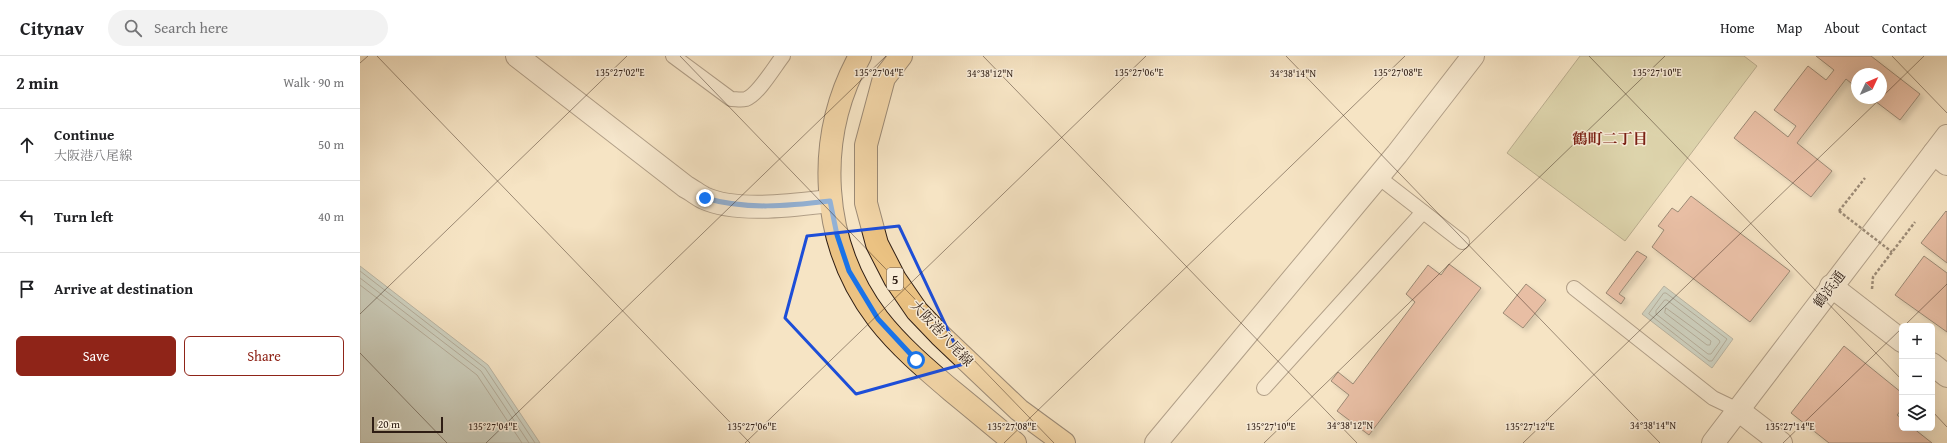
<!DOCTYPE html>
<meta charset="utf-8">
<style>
body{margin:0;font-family:"Gentium Book Plus","Noto Serif JP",serif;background:#f2f2f2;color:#202124}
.controls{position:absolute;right:12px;bottom:12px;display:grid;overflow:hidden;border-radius:6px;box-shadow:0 4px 16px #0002}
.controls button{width:36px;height:36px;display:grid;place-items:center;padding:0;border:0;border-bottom:1px solid #e0e0e0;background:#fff;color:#202124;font:20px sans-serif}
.compass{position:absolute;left:1491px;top:12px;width:36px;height:36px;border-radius:50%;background:#fff;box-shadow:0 4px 16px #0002;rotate:46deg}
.scale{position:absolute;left:12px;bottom:10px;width:71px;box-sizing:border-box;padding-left:4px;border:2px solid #2e1d14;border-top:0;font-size:11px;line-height:14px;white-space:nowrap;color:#2e1d14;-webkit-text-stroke:3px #f9edd9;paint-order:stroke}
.stop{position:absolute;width:12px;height:12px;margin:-9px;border:3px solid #1a73e8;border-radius:50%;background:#fff}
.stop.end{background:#1a73e8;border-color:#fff;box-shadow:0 1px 4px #0008}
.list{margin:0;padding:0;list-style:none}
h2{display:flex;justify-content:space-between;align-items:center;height:52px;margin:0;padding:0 16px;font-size:17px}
h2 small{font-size:13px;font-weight:400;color:#757577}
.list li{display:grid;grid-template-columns:26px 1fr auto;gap:12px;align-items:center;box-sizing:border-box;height:72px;padding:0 16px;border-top:1px solid #e0e0e0}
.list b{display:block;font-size:15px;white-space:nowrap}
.list p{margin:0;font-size:13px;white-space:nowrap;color:#757577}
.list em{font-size:13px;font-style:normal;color:#757577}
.actions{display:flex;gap:8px;padding:12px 16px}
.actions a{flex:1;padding:9px 0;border:1px solid #8f2418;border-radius:6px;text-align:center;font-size:14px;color:#8f2418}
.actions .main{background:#8f2418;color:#fff}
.icon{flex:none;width:22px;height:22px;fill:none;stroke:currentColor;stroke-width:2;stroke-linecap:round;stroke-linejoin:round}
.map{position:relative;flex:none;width:1587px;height:387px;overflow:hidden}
header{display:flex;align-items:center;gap:24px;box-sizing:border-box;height:56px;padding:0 20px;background:#fff;border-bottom:1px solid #e0e0e0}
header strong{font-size:19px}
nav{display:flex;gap:22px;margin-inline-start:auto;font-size:14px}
.search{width:280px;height:36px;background:#f2f2f2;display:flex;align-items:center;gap:10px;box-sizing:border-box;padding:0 14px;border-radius:22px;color:#757577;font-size:15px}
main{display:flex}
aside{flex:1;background:#fff}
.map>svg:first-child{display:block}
.green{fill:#c0c391;stroke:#777052}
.water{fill:#a0bcbc;stroke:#727c79}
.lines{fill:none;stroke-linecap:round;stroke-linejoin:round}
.shore{stroke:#676c68;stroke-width:1}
.building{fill:#d7917c;stroke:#2e1d14;filter:url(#shadow)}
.service-casing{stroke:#604f40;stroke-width:16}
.minor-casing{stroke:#604f40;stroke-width:24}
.tertiary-casing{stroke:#604f40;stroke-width:24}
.primary-casing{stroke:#2e1d14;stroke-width:24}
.path{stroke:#2e1d14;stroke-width:2.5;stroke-dasharray:3 2;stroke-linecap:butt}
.service{stroke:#f9edd9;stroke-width:14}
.minor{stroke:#f9edd9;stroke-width:22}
.tertiary{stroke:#f9edd9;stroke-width:22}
.primary{stroke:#ebc282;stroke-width:22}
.path-bridge{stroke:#2e1d14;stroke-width:2.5;stroke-dasharray:3 2;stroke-linecap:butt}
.route{stroke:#1a73e8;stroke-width:5}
.marked{fill:none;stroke:#1d4ed8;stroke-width:3;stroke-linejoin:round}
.ticks{fill:none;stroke:#2e1d14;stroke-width:1;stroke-opacity:0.45}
.labels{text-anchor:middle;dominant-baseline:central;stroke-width:3;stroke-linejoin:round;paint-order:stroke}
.shield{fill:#f9edd9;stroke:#6b5b4f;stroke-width:1}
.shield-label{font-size:13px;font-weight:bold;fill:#2e1d14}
.street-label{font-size:14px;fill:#2e1d14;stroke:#f9edd9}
.neighbourhood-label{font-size:15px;font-weight:bold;fill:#7a1f14;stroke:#f9edd9}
.ticks-label{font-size:10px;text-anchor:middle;fill:#2e1d14;stroke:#f9edd9;stroke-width:3;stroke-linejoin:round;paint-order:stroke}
</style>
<header>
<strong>Citynav</strong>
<div class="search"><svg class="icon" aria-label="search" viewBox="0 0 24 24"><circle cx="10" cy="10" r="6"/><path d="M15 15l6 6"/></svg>Search here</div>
<nav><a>Home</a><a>Map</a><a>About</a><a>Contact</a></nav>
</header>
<main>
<aside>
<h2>2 min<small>Walk · 90 m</small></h2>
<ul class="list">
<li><svg class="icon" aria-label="ahead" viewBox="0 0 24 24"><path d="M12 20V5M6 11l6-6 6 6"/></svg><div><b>Continue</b><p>大阪港八尾線</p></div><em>50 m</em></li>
<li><svg class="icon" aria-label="left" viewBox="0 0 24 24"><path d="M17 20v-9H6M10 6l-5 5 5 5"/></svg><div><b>Turn left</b></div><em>40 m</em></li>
<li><svg class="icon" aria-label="arrive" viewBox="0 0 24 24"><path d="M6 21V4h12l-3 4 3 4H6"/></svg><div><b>Arrive at destination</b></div></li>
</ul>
<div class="actions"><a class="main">Save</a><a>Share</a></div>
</aside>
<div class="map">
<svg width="1587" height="387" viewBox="0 0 1587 387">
<defs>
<filter id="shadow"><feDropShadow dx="3.5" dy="3.5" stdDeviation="2" flood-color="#0004"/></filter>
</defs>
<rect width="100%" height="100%" fill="#f6e4c4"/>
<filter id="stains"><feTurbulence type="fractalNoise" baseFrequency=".005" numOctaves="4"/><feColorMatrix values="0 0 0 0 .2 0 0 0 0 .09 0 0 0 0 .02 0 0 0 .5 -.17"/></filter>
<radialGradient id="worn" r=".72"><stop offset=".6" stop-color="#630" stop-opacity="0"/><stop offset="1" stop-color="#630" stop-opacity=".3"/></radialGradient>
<path class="green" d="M1220,0H1384L1397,10L1265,185L1147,97Z"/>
<g class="water">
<path d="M0,210L128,309L180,387H0Z"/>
<path d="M1304,230L1373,283L1352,312L1282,258Z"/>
</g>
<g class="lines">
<g class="shore">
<path d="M0,215L125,312L175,387"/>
<path d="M0,222L121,315L169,387"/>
<path d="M0,229L117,319L162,387"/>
<path d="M1304,237H1306L1367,283L1352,305H1349L1289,258Z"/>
<path d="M1305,244H1307L1359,284L1360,286L1351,298H1348L1296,258V255Z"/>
<path d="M1306,252L1351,285L1350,289H1347L1305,257Z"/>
</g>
</g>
<g class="building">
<path d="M1456,0H1511L1560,38L1540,64L1511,42H1521V18H1497V32L1486,23L1437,87L1472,115L1451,141L1374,82L1395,55L1428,81L1436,70L1414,54L1448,10L1466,24L1474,14Z"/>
<path d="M1331,140L1430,215L1390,266L1292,191L1304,174L1298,170L1312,152L1318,156Z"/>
<path d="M1586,155L1587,156V207L1561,187Z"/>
<path d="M1277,195L1287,201L1259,238L1265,242L1261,248L1246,237Z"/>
<path d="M1564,200L1587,217V276L1535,239Z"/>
<path d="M1089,208L1121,232L1009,379L977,355L989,339L971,325L978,316L993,328L1055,246L1046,238L1068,209L1081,219Z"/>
<path d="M1166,228L1186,244L1163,272L1143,257Z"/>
<path d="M1484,290L1542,337V353L1537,359L1542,363V372H1553L1572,387H1469L1431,357Z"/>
</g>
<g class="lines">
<g class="service-casing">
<g id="service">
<path d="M313,0L371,43C376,43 381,44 386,43C398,39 415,10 423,0"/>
<path d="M1017,120L1102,186"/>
<path d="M1214,232L1353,342L1378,354"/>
<path d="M904,332L1063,156"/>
</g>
</g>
<g class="minor-casing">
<g id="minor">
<path d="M1574,97L1587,108"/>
<path d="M796,387L1037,98L1113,0"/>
</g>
</g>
<g class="tertiary-casing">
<g id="tertiary">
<path d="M157,0L326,131C332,134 338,139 344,142C376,157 435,149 470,145"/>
<path d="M1471,230L1542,285"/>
<path d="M1572,308L1587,320"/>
<path d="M1378,354L1421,387"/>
<path d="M1353,387L1587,80"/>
</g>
</g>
<g class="primary-casing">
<g id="primary">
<path d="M500,0C454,83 460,187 518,263C539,290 566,313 592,335C613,352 634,370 655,387"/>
<path d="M541,0L524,22L506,89V147L517,188L535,223L557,255L580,279L659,354L704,387"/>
</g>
</g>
<g class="path">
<path d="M1479,155L1505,122"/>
<path d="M1512,233L1513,221L1555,166"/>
</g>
<use href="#service" class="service"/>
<use href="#minor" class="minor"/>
<use href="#tertiary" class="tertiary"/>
<use href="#primary" class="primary"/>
<path class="path-bridge" d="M1479,155L1532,196"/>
</g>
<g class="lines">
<path class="route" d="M345,142C386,154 428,150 470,145L477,179L489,215L518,263L556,304"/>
</g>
<path d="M0 0H1587V387H0ZM539,170L604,308L496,338L425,262L447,180Z" fill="#f6e4c4" fill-opacity=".55" fill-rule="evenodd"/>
<path class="marked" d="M539,170L604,308L496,338L425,262L447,180Z"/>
<path class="ticks" d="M17,0L390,387M320,0L694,387M623,0L997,387M926,0L1300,387M1229,0L1542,324M1532,0L1587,57M0,7L8,0M1521,42L1564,0M0,258L267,0M1544,270L1587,228M0,297L87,387M1572,355L1587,371M126,387L526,0M385,387L786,0M644,387L1045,0M904,387L1305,0M1163,387L1521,42M1423,387L1542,272"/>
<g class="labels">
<rect class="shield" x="527" y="212" width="16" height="22" rx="3"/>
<g class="shield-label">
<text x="535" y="223">5</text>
</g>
<g class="street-label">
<text transform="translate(1469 233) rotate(-53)">鶴浜通</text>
<text transform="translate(582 277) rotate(47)">大阪港八尾線</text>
</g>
<g class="neighbourhood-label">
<text x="1250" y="82">鶴町二丁目</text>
</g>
</g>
<g class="ticks-label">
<text x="260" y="20">135°27'02"E</text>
<text x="519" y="20">135°27'04"E</text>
<text x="779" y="20">135°27'06"E</text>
<text x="1038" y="20">135°27'08"E</text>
<text x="1297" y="20">135°27'10"E</text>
<text x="630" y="21">34°38'12"N</text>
<text x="933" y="21">34°38'14"N</text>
<text x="990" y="373">34°38'12"N</text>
<text x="1293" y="373">34°38'14"N</text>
<text x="133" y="374">135°27'04"E</text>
<text x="392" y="374">135°27'06"E</text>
<text x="652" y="374">135°27'08"E</text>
<text x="911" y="374">135°27'10"E</text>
<text x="1170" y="374">135°27'12"E</text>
<text x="1430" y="374">135°27'14"E</text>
</g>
<rect width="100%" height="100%" filter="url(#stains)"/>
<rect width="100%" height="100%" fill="url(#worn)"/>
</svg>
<div class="controls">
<button>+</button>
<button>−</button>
<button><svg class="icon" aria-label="layers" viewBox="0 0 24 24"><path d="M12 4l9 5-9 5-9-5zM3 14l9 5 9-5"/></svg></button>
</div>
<svg class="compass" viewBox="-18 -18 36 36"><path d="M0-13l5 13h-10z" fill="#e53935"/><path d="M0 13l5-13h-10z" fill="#757577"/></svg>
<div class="scale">20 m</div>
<div class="stop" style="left:556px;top:304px"></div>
<div class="stop end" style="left:345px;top:142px"></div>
</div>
</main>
